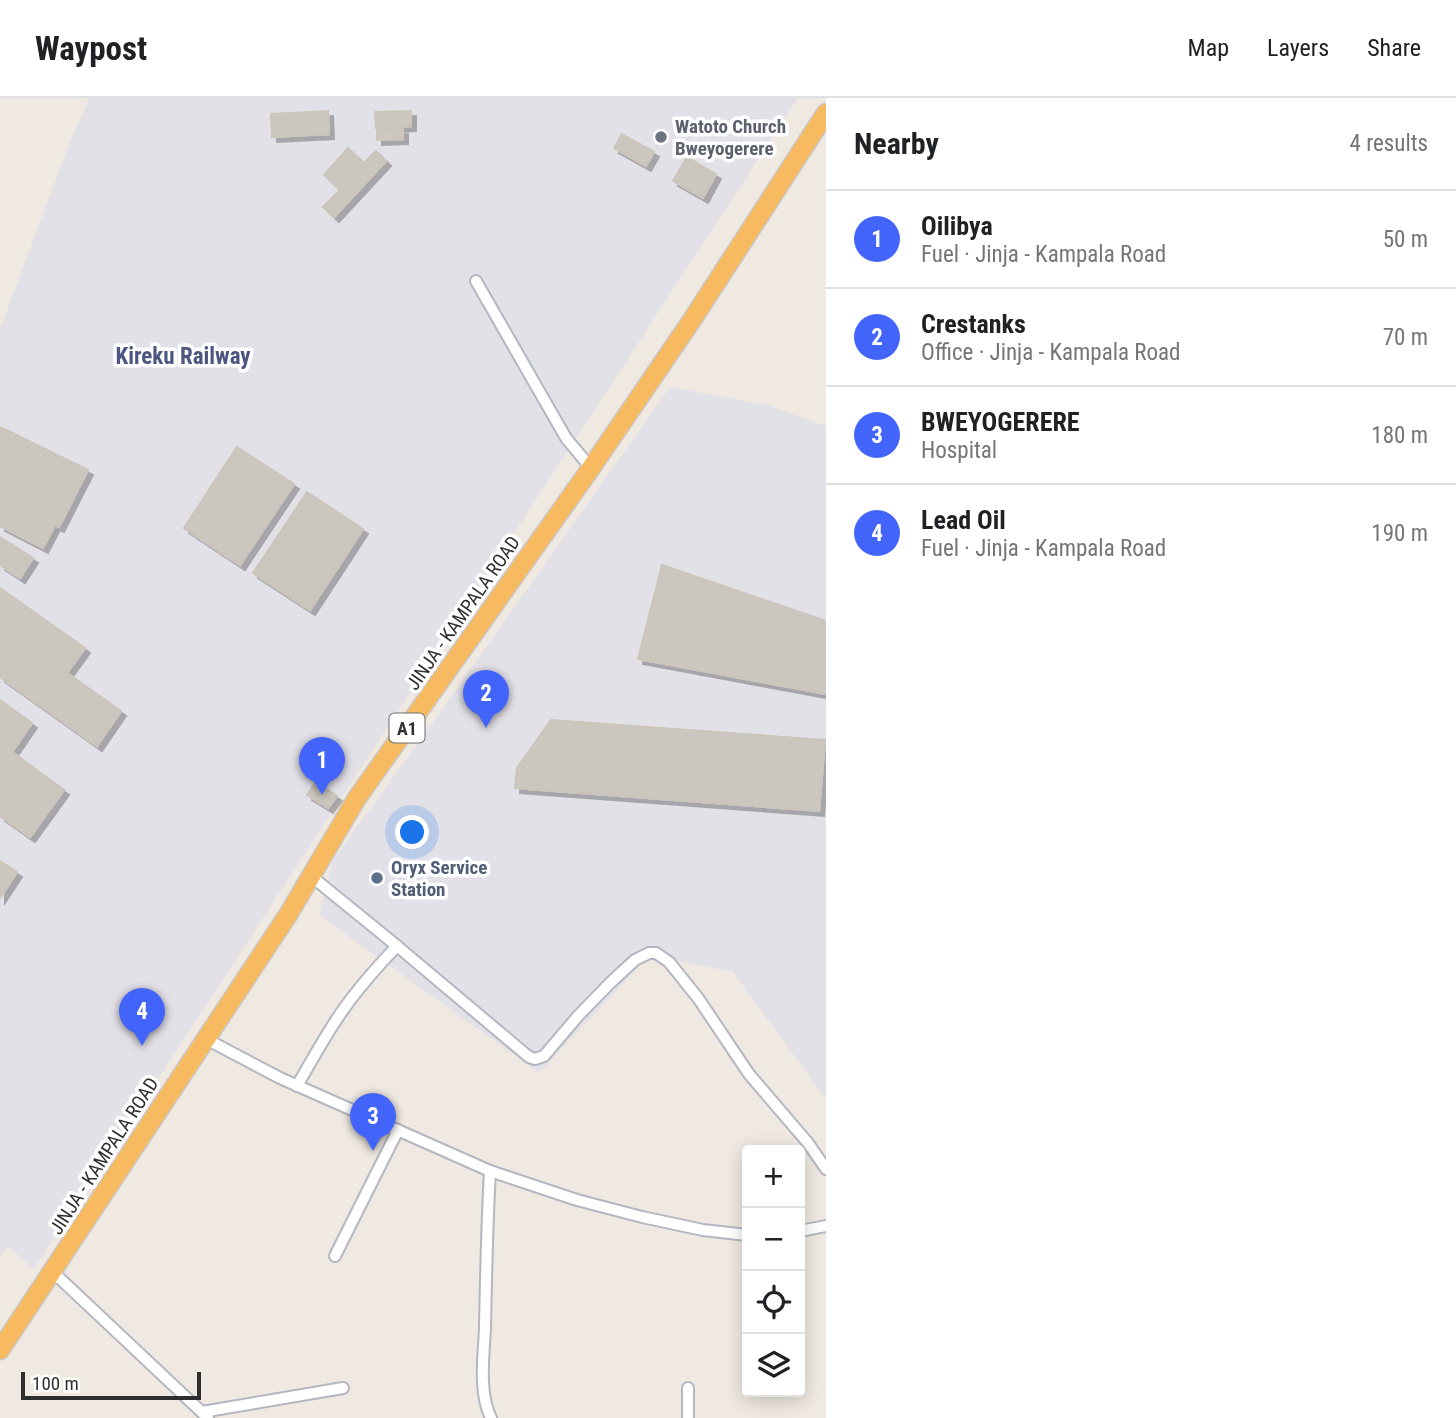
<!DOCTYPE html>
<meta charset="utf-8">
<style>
body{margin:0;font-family:"Roboto Condensed",sans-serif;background:#f6f6f6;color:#202124}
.controls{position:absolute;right:21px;bottom:21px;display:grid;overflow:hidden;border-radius:7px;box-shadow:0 4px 18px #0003}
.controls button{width:63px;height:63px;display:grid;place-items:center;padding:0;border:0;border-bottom:2px solid #e0e0e0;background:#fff;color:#202124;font:35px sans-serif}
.scale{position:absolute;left:21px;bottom:18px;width:180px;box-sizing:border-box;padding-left:7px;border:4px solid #2e2e2e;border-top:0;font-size:19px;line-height:24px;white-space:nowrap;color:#2e2e2e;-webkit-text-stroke:5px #fff;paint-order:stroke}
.you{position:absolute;left:413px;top:735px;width:24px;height:24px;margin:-18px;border:5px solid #fff;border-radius:50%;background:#1a73e8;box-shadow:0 0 0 10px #1a73e833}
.badge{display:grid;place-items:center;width:46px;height:46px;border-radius:50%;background:#4264fb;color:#fff;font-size:23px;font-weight:700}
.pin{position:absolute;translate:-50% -58px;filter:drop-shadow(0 2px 4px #0008)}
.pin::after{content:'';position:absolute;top:37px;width:24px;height:21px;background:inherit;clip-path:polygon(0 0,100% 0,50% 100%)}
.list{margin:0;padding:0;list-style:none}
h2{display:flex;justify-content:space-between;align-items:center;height:91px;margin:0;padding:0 28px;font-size:30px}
h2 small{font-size:23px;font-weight:400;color:#757577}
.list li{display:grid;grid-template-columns:46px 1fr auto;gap:21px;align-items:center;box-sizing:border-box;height:98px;padding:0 28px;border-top:2px solid #e0e0e0}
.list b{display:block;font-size:26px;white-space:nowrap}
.list p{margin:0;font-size:23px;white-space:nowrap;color:#757577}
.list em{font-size:23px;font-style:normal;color:#757577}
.icon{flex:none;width:38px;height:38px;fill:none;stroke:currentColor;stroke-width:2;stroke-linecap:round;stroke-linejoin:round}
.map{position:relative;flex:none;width:826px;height:1320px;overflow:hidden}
header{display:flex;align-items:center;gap:42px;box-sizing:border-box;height:98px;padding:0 35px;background:#fff;border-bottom:2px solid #e0e0e0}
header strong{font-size:33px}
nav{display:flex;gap:38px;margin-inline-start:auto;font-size:24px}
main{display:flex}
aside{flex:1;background:#fff}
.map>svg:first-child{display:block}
.industrial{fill:#e3e1e8}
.building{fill:#cbc7bf;stroke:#cbc5ba;stroke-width:2;filter:url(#shadow)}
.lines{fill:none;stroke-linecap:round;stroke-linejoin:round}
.minor-casing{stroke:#b4b7c1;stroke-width:14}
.trunk-casing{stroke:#c9c9c9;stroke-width:21}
.minor{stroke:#fff;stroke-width:10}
.trunk{stroke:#f8ba60;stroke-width:18}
.worship-dot{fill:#6b7280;stroke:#fff;stroke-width:2.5}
.service-dot{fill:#5c6f8a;stroke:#fff;stroke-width:2.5}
.labels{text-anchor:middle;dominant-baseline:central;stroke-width:7;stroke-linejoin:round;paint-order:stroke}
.shield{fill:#fff;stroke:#6d6d6d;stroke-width:2}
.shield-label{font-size:18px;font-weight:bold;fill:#2e2e2e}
.worship-label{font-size:19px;font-weight:bold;fill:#5b616d;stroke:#fff;text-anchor:start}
.street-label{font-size:19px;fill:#2e2e2e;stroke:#fff}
.service-label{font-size:19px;font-weight:bold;fill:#4e5e75;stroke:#fff;text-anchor:start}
.quarter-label{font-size:23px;font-weight:bold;fill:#4d5680;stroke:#fff}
</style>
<header>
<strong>Waypost</strong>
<nav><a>Map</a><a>Layers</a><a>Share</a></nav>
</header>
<main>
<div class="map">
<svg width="826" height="1320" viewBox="0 0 826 1320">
<defs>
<filter id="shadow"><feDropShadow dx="5" dy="5" stdDeviation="0" flood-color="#0004"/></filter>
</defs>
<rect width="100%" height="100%" fill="#efe9e1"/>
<g class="industrial">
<path d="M90,0H798L34,1171L8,1148L0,1159V231L71,41Z"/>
<path d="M670,289L767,307L826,328V1001L733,874L650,857L539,975L319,817L333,762L431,627Z"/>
</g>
<g class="building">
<path d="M328,13L329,36L272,39L271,16Z"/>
<path d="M411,13V28L376,30L375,14Z"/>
<path d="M403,31V41L377,42V32Z"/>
<path d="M622,36L654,54L646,68L614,50Z"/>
<path d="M348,50L364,65L376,53L386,63L334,119L323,109L340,92L324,77Z"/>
<path d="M687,59L716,76L703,100L673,83Z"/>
<path d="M0,329L88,372L59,429L55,427L43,450L0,428Z"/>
<path d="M237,349L294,386L240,467L184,430Z"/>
<path d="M307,394L363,431L310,512L253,475Z"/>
<path d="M0,439L33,460L20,480L0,467Z"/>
<path d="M662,467L826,523V596L638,561Z"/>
<path d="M0,490L85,550L67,575L121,613L97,648L0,579Z"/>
<path d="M0,602L32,625L12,654L64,692L30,739L0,718Z"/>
<path d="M551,622L825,642L819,713L515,690L517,670Z"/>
<path d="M316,684L337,698L328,710L307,697Z"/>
<path d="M0,763L17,774L0,800Z"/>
</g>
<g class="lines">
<g class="minor-casing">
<g id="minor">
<path d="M476,183L566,340L591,370"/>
<path d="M311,778L397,848"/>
<path d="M206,941L280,980L490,1073L577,1102L642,1119L703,1132L747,1137"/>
<path d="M297,988C312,962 326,936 343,912C359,889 378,868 397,848L529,959L535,961L544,958L578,918L610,885L635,862L649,855H656L669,864L698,900L749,976L808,1045L826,1071"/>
<path d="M490,1073C487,1125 486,1177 485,1229C484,1258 478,1293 491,1320"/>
<path d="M800,1133L826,1128"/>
<path d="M335,1158L398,1032"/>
<path d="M53,1174L208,1320"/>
<path d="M202,1314L343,1290"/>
<path d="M688,1320V1290"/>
</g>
</g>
<g class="trunk-casing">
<path id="trunk" d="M0,1252L288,817L357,700L591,370L692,222L826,15"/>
</g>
<use href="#minor" class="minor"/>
<use href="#trunk" class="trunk"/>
</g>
<circle class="worship-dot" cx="661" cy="39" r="7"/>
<circle class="service-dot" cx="377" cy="780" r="7"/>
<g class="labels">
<rect class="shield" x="389.5" y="615.5" width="35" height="29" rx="5"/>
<g class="shield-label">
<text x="407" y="630">A1</text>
</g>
<g class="worship-label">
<text x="675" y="28">Watoto Church<tspan x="675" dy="22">Bweyogerere</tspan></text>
</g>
<g class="street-label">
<text transform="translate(463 515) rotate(-55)">JINJA - KAMPALA ROAD</text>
<text transform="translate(104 1058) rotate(-57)">JINJA - KAMPALA ROAD</text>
</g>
<g class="service-label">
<text x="391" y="769">Oryx Service<tspan x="391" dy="22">Station</tspan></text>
</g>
<g class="quarter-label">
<text x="183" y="258">Kireku Railway</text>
</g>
</g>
</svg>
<div class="controls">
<button>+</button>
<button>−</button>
<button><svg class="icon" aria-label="locate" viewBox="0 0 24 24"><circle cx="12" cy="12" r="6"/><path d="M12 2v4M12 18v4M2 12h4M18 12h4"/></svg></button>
<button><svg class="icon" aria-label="layers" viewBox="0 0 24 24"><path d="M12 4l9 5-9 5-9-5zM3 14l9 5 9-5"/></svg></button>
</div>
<div class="scale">100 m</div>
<div class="you"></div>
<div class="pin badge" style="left:322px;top:697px">1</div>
<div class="pin badge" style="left:486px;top:630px">2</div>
<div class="pin badge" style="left:373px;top:1053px">3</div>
<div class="pin badge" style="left:142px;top:948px">4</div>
</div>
<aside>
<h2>Nearby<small>4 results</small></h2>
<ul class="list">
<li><span class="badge">1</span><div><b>Oilibya</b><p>Fuel · Jinja - Kampala Road</p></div><em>50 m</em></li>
<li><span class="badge">2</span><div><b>Crestanks</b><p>Office · Jinja - Kampala Road</p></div><em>70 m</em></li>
<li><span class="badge">3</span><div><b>BWEYOGERERE</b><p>Hospital</p></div><em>180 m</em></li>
<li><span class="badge">4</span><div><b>Lead Oil</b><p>Fuel · Jinja - Kampala Road</p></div><em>190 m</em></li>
</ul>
</aside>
</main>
